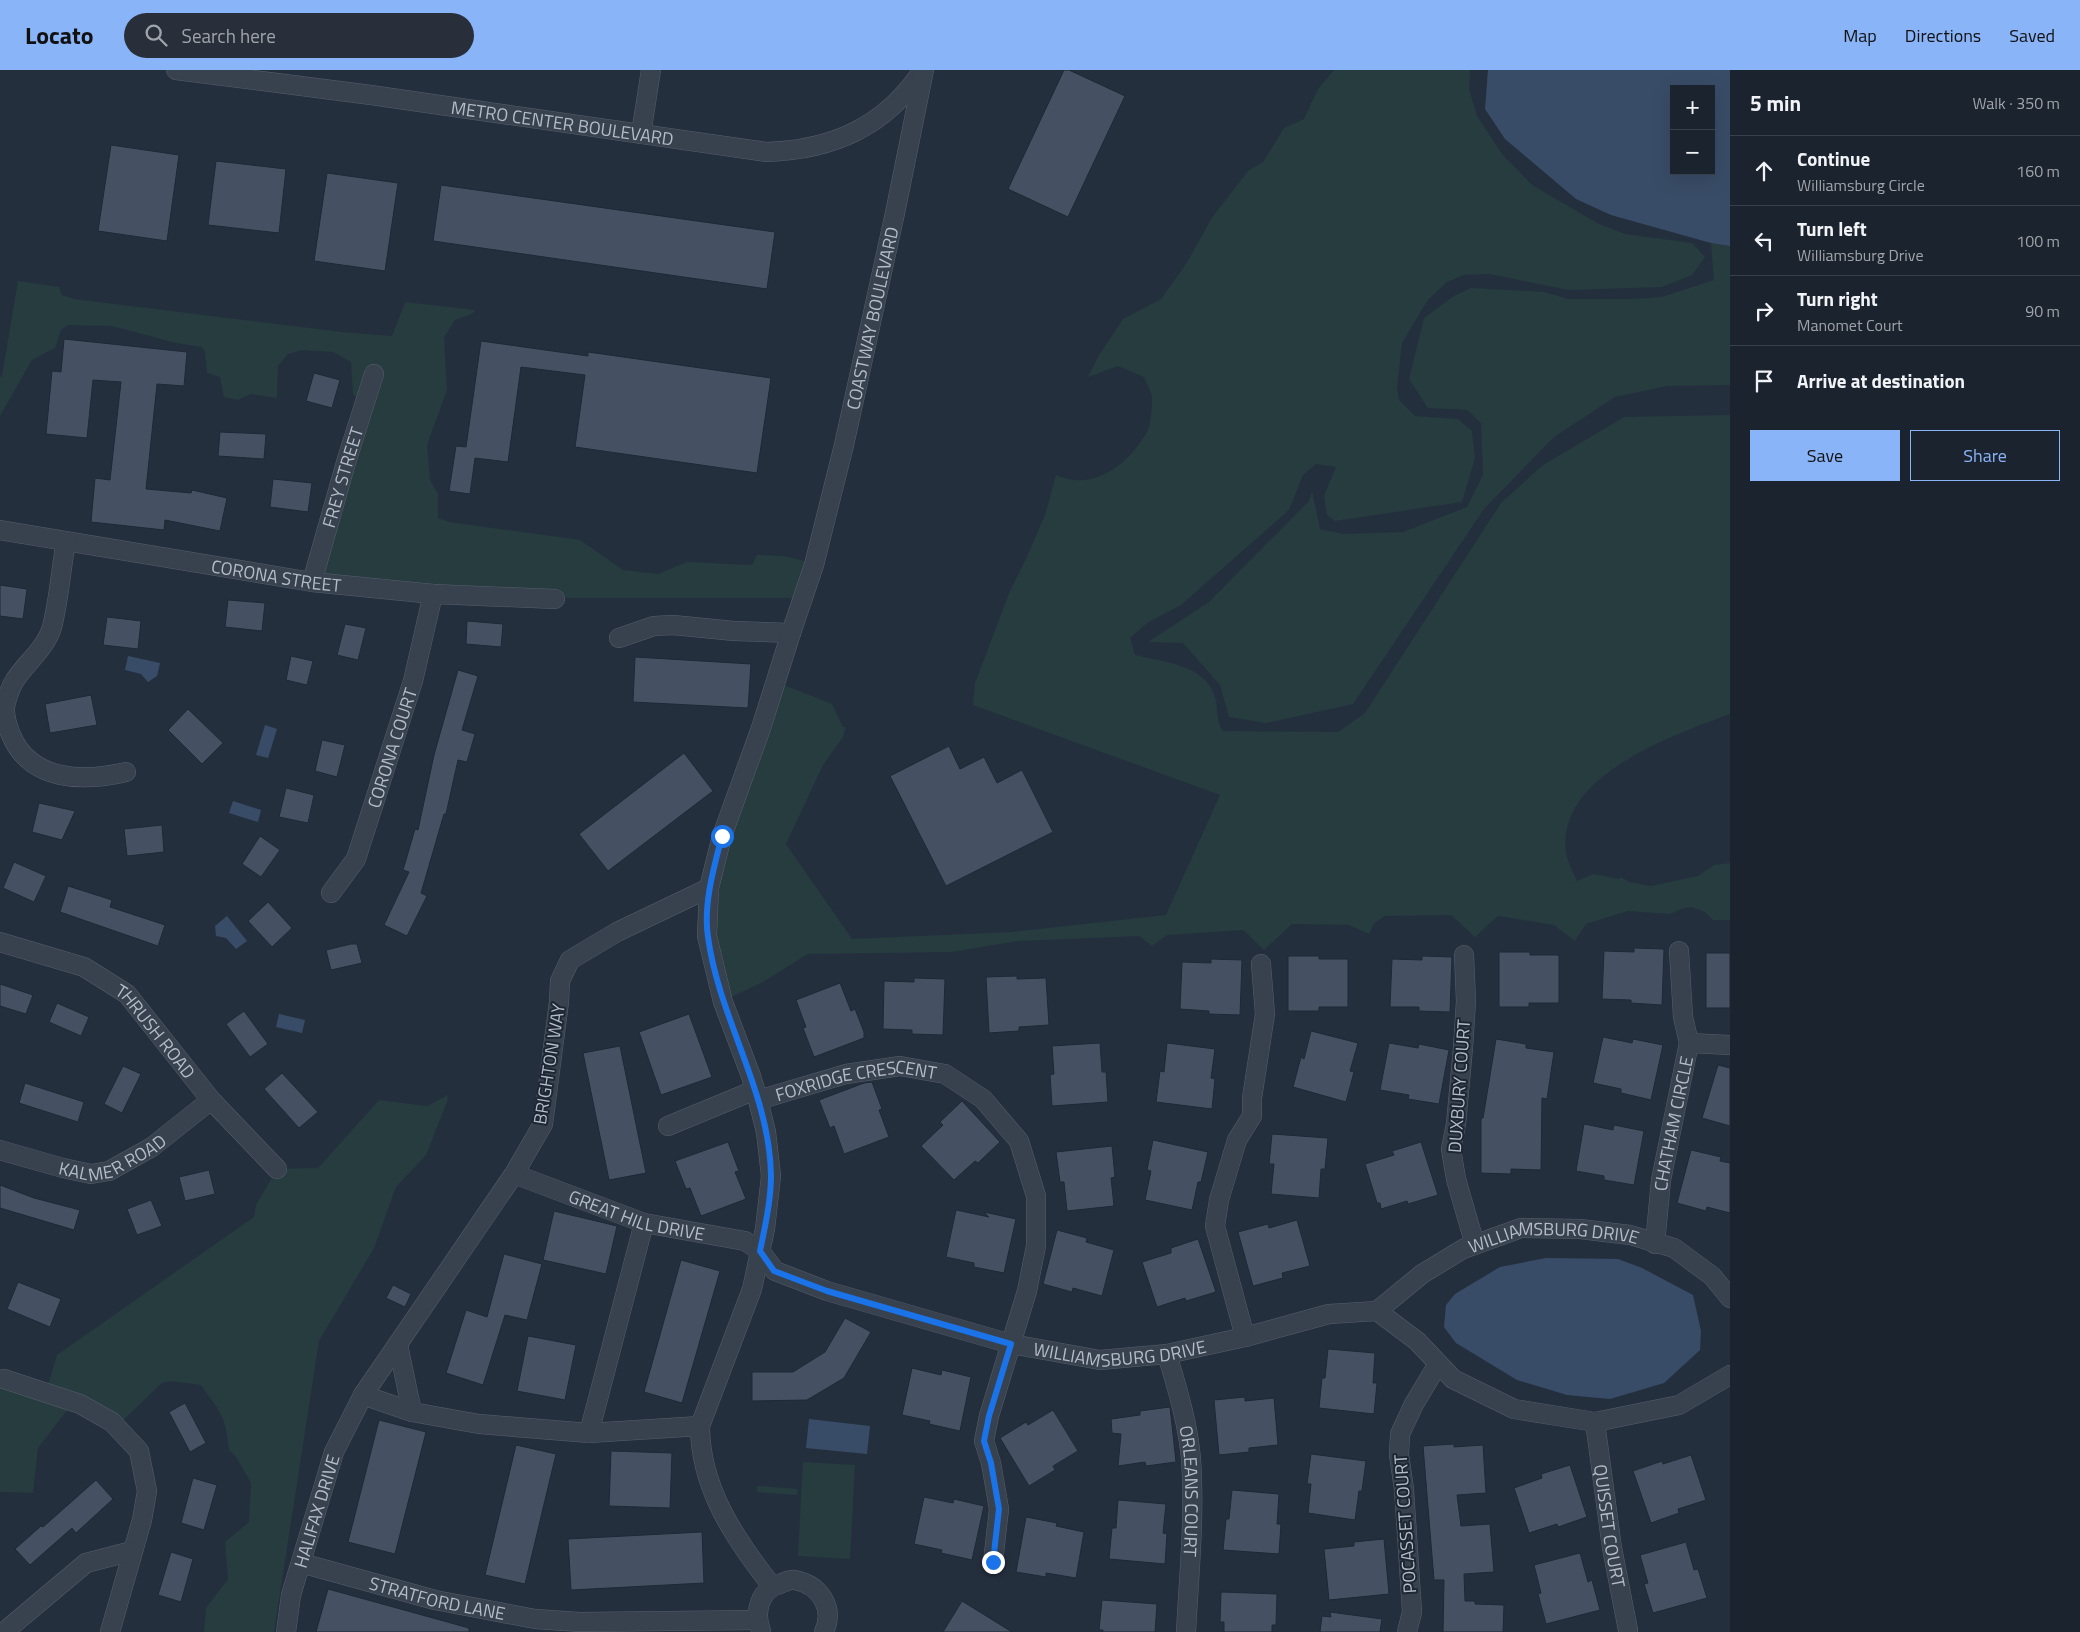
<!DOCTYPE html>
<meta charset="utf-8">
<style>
body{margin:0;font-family:"Titillium Web",sans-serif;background:#282f3a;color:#f1f3f6}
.controls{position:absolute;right:15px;top:15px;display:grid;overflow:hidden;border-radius:0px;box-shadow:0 5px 20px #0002}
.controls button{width:45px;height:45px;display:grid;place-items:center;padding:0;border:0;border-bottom:1px solid #39404a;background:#1b232e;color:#f1f3f6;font:25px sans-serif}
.stop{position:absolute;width:15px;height:15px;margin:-11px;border:4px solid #1a73e8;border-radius:50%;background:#fff}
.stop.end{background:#1a73e8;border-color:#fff;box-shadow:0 1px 5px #0008}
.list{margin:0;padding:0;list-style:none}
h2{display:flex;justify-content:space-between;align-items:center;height:65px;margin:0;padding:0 20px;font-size:21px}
h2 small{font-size:16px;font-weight:400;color:#a0a4aa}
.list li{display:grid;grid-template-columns:32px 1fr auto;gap:15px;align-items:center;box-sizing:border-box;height:70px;padding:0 20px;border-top:1px solid #39404a}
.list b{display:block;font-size:19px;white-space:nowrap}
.list p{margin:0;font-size:16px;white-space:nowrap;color:#a0a4aa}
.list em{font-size:16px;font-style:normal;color:#a0a4aa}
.actions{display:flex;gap:10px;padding:15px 20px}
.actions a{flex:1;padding:11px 0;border:1px solid #8ab4f8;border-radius:0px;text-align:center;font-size:18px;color:#8ab4f8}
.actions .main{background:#8ab4f8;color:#111}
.icon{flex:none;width:28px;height:28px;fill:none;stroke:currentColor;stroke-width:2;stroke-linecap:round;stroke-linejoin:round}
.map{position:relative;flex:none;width:1730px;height:1562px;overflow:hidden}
header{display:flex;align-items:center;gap:30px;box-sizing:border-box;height:70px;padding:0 25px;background:#8ab4f8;color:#111}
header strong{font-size:24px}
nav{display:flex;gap:28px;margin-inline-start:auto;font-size:18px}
.search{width:350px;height:45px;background:#282f3a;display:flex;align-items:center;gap:12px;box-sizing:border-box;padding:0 18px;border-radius:28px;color:#a0a4aa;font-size:19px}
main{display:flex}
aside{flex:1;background:#1b232e}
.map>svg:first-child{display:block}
.green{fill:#263c3f}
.water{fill:#394c67;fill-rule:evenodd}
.building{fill:#455162;stroke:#1f2835}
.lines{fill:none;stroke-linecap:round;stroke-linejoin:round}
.minor-casing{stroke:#565f6c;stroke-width:20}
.minor{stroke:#38414e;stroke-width:19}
.route{stroke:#1a73e8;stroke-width:6}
.labels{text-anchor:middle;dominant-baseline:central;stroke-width:4;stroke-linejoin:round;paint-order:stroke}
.street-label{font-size:18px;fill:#b4bcc9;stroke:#1d2633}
</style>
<header>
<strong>Locato</strong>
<div class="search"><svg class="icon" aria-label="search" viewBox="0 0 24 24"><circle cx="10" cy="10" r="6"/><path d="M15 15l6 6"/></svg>Search here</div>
<nav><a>Map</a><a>Directions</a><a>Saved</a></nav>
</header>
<main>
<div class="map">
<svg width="1730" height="1562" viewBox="0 0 1730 1562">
<rect width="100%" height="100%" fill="#242f3e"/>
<g class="green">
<path d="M1334,0H1470L1469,19L1477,46L1502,84L1532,115L1599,154L1625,164L1692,173L1705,187L1692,205L1662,217L1568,220L1490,204L1464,205L1447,212L1427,231L1402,273L1397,318L1399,330L1415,346L1458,349L1472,361L1475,388L1462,432L1335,451L1327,445L1324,426L1336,397L1316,394L1303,405L1289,440L1181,535L1147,553L1130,568L1135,585C1162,592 1203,594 1214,624C1219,637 1215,650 1223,661L1338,662L1365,643L1501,433L1543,395L1624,347L1730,345V644C1674,665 1556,705 1566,782C1567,791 1573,802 1577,811L1571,814L1593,804L1619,809L1621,807L1629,812L1651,816L1698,806L1714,795L1730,793V850H1713L1705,842L1691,837L1681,839L1670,844L1628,841L1586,854L1575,871L1554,855L1498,846L1475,867L1451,845L1384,846L1374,854L1369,864L1349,855L1292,854L1264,880L1243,860L1167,865L1152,876L1139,866L1018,871L951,882L808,884L763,912L727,929L709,831L779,613L832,634L843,657H846L843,667L823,695L786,774L852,869L1011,862L1166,845L1220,725L973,635L975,613L1010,521L1025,491L1045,445L1056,405C1093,422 1128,395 1147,362C1151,355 1152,337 1152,328C1152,322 1146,313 1144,307L1118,296L1088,307L1099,285L1123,249L1161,229L1186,194L1211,149L1248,101L1263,92L1284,58L1304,49L1318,19Z"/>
<path d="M1711,173L1730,176V315L1667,316L1615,327L1554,367L1484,439L1353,634L1266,653L1229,647L1220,615L1183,573L1148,572L1209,532L1309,431L1312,421L1320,459L1344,464L1403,462L1467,437L1483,405L1481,353L1467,340L1428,338L1409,309L1424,248L1454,226L1471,218L1545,222L1568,229H1633L1662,227L1714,210Z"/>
<path d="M18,211L59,217L62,225L74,229L342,262L392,266L405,232L475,240L472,244L455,250L444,267L447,320L427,375L430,410L438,424V448L449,452L580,470L623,500L658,504L687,492L752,495L757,485L784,486L813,493L804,528H571L315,510L362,334L353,324L351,292L333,282L302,280L288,284L278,296L277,328L251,324L238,330L224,327L220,307L207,303L205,282L202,277L176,273L112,256L68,255L61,260L55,278L32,290L0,346V307L2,306Z"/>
<path d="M448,1025L447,1032L426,1085L396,1117L374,1178L319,1271L274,1562H204L206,1538L228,1509L225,1472L249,1452L251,1413L236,1387L229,1380C226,1346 220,1342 201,1315L171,1311L162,1313L118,1355L74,1331L38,1378L33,1423L0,1422V1308L47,1318L57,1285L254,1147L256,1135L277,1099L318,1098L379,1030L427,1036Z"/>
<path d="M803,1392L855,1395L850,1489L798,1486Z"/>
<path d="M757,1416L798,1419L797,1425L757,1422Z"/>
</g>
<g class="water">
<path d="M1488,0H1730V176L1711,173L1611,145L1576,129L1505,69L1485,39ZM1674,19H1711V101H1674Z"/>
<path d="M128,586L160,593L157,606L148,612L141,604L125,600Z"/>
<path d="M265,655L277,659L268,688L256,685Z"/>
<path d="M233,731L261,740L258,752L229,743Z"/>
<path d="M227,846L247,871L236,879L226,868L216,866L215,856Z"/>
<path d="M279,944L305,950L302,963L276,957Z"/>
<path d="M1546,1188L1618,1189L1642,1198L1693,1225L1701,1261L1700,1280L1664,1313L1610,1329L1567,1325L1517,1310L1456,1273L1444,1257L1446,1235L1455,1224L1500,1197Z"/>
<path d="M809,1349L870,1356L867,1384L806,1378Z"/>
</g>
<g class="building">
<path d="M1064,0H1069L1125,26L1068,147L1008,119Z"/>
<path d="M111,75L179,85L167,171L98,161Z"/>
<path d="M216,91L286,99L279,163L208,155Z"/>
<path d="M327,103L398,113L385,201L314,191Z"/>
<path d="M441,115L775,162L767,219L433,171Z"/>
<path d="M64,269L187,282L184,316L157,314L146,419L191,423L192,420L227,428L220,461L165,450L164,460L91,452L95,408L110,410L121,312L93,310L87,368L46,364L52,301L61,302Z"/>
<path d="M481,271L588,286V282L771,308L757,403L575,377L585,305L521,297L508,392L475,388L470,424L449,421L456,376L466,377Z"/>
<path d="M314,303L340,310L332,338L306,331Z"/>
<path d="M220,362L266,364L264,389L218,386Z"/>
<path d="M273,409L312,413L308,442L270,437Z"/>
<path d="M0,515L27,519L23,549L0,546Z"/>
<path d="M228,530L265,533L262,561L225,557Z"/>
<path d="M107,547L141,551L138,579L103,575Z"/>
<path d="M467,551L503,554L501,577L466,574Z"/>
<path d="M345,554L366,558L358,590L337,585Z"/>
<path d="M291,586L313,591L307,615L286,610Z"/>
<path d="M635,587L751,594L748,638L633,632Z"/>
<path d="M458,600L478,606L462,660L475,664L467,692L458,690L446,744H444L421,823L427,826L407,866L384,855L409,802L403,800L415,759L418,760L434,685Z"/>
<path d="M91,625L97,655L50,663L45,634Z"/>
<path d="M188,639L223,673L202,694L168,660Z"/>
<path d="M322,670L345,675L337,707L315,701Z"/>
<path d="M949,676L960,699L984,687L997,713L1022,700L1053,762L946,816L890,706Z"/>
<path d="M684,683L713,721L608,801L579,764Z"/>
<path d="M286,718L314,725L308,753L279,747Z"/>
<path d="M39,733L75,741L62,770L32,762Z"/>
<path d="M162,755L164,782L127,786L124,759Z"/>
<path d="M260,766L280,780L261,807L242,794Z"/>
<path d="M14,792L46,806L34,832L3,818Z"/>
<path d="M68,816L112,830L110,837L165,855L158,876L60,842Z"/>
<path d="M268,832L292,858L272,877L248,851Z"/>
<path d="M351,874H357L362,893L331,900L326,880Z"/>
<path d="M1634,878L1664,879L1662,935L1631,933V930L1602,929L1604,881L1634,882Z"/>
<path d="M1499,882H1530V885H1559V933H1529V937H1499Z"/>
<rect x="1706" y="883" width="24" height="55"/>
<path d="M1288,886H1319V889H1348V937H1319V941H1288Z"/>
<path d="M1422,886L1452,887L1450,942L1419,941V937H1390L1392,889L1422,890Z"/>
<path d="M1211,889L1242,890L1240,945L1209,944V941L1180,939L1182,892L1211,893Z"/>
<path d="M1017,906V909L1046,908L1049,955L1019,957V961L989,963L986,907Z"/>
<path d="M914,908L945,909L943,965L912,964V960L883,959L884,911L914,912Z"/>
<path d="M840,913L851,941L855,939L864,962V968L814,987L803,958L806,957L796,930Z"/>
<path d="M0,914L33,925L26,944L0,936Z"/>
<path d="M57,933L89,947L81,966L49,952Z"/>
<path d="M244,941L268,974L250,987L226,954Z"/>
<path d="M689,944L712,1007L661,1025L639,962Z"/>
<path d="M1311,961L1358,973L1350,1001L1354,1002L1346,1032L1293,1017L1301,987L1304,989Z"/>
<path d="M1603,967L1632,973L1633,969L1663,975L1651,1030L1621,1023V1019L1593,1013Z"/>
<path d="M1496,969L1526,974V978L1554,982L1547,1029L1542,1028L1541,1100L1511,1099V1104L1481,1103V1048H1483Z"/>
<path d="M1100,973L1102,1002H1106L1108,1032L1052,1036L1050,1005L1054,1004L1052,976Z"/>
<path d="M1167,973L1215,979L1211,1008L1215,1009L1212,1039L1156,1032L1160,1001L1164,1002Z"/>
<path d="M1389,973L1418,978L1419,974L1449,980L1439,1034L1408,1029L1409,1025L1380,1020Z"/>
<path d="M620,976L646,1103L609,1110L583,983Z"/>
<path d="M1718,995L1730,998V1056L1702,1048Z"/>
<path d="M123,996L141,1004L122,1043L104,1034Z"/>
<path d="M282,1003L318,1042L299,1058L264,1019Z"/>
<path d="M872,1012L882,1039L879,1040L889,1067L844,1084L834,1056L830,1058L819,1030L864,1013Z"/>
<path d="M25,1013L84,1032L78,1052L19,1033Z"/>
<path d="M962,1031L1000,1072L978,1093L975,1091L954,1110L921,1076L943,1055L940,1052Z"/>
<path d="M1584,1054L1613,1060L1614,1055L1644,1061L1634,1115L1604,1110V1106L1576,1101Z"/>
<path d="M1272,1064L1328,1068L1325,1099H1321L1319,1128L1271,1124L1274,1094H1269Z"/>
<path d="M1153,1070L1208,1082L1201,1112H1198L1192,1140L1145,1130L1151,1101L1147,1100Z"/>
<path d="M728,1072L739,1101L735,1102L746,1129L701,1146L690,1118L686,1119L675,1091Z"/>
<path d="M1421,1072L1438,1125L1408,1134L1407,1131L1381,1139L1380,1133H1377L1365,1094L1394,1085L1392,1081Z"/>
<path d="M1112,1076L1115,1107L1111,1108L1114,1136L1067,1141L1064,1112H1060L1056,1082Z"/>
<path d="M1691,1080L1721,1087L1720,1091L1730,1093V1143L1707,1137L1706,1141L1677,1133Z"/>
<path d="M209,1100L215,1124L185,1131L179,1107Z"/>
<path d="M0,1115L34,1128L80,1140L74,1160L0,1138Z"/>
<path d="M151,1130L162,1156L137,1165L127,1139Z"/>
<path d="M956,1140L989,1147L984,1142L1016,1149L1004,1203L974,1197V1193L946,1187Z"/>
<path d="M554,1141L617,1156L606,1204L543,1190Z"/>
<path d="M1297,1150L1310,1196L1282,1203L1283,1208L1253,1216L1238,1162L1268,1154L1269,1158Z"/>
<path d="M1057,1160L1087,1168L1086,1172L1114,1180L1102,1226L1073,1218L1072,1222L1043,1214Z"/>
<path d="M1198,1169L1216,1222L1186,1231L1185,1228L1157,1237L1142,1192L1171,1183V1178Z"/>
<path d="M504,1184L542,1194L527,1250L505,1245L483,1315L446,1303L466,1240L487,1247Z"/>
<path d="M681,1190L720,1201L682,1333L644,1322Z"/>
<path d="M18,1212L61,1229L50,1257L7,1239Z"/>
<path d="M393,1215L411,1224L405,1237L386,1228Z"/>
<path d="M845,1248L871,1262L844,1308L807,1330L752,1331V1302H793L825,1282Z"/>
<path d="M528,1266L576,1275L565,1330L517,1321Z"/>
<path d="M1328,1279L1375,1283L1373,1313H1377L1374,1344L1319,1338L1322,1308H1325Z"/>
<path d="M912,1298L941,1305L942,1300L971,1307L960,1361L929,1354L930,1351L902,1345Z"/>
<path d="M1245,1327V1331L1274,1328L1278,1375L1249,1378V1382L1219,1385L1214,1330Z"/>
<path d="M185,1333L206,1373L190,1382L169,1342Z"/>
<path d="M1170,1337L1176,1392L1146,1396L1145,1392L1118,1396L1121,1364L1112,1363L1111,1349L1140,1345V1341Z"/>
<path d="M1053,1340L1078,1381L1053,1396L1055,1400L1029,1416L1000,1368L1026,1352L1028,1355Z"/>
<path d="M379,1350L426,1362L395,1484L348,1472Z"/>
<path d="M1454,1374V1377L1483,1375L1486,1423L1457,1425L1461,1456L1490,1454L1494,1502L1464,1504L1465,1531H1475V1534L1504,1535L1503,1562H1443L1444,1510H1434L1423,1376Z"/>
<path d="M516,1375L556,1384L525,1514L485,1505Z"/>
<path d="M611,1381L672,1383L670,1438L609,1436Z"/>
<path d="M1311,1384L1366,1391L1362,1421H1359L1355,1450L1308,1443L1311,1414H1307Z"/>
<path d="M1691,1385L1706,1430L1678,1439L1679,1443L1651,1453L1633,1401L1662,1391L1663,1394Z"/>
<path d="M1570,1395L1587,1447L1558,1457L1557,1454L1529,1463L1514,1418L1542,1408L1541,1404Z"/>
<path d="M193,1408L217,1415L204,1460L181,1453Z"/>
<path d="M96,1410L113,1429L76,1463L72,1458L30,1495L15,1479L41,1456L43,1457Z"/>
<path d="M1232,1420L1279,1424L1277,1454H1281L1279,1484L1223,1480L1226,1449H1229Z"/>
<path d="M924,1427L953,1433L954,1429L984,1436L972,1490L941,1483L942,1480L914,1474Z"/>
<path d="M1118,1430L1166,1434L1163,1463L1167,1464L1165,1494L1109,1489L1112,1458H1116Z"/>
<path d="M1026,1447L1057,1453L1056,1456L1084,1462L1076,1508L1046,1503V1507L1016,1502Z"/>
<path d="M702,1462L704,1513L571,1520L568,1469Z"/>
<path d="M1384,1469L1389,1524L1329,1530L1324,1479L1354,1476V1472Z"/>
<path d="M1686,1472L1694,1500L1698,1499L1707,1528L1653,1543L1644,1514L1648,1513L1640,1485Z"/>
<path d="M171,1482L193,1489L181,1532L158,1525Z"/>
<path d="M1580,1483L1588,1512L1592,1510L1600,1540L1546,1554L1538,1524L1541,1523L1534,1495Z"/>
<path d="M328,1519L469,1558V1562H316Z"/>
<path d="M1221,1522L1277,1524L1276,1555H1272V1562H1224V1552H1220Z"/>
<path d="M1102,1530L1157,1534L1155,1562H1103V1560H1099Z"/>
<path d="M962,1531L1012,1562H943Z"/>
<path d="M1330,1542L1382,1549L1380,1562H1320L1322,1546L1331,1547Z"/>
</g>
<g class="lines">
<g class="minor-casing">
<g id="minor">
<path id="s1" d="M176,0L371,25L766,82C832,80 885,57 922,1"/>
<path d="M641,64L651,0"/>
<path id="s2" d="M0,460L312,512L433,524L555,529"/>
<path d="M66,471C61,499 59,530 52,557C46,578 26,593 15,610C11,616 8,625 6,632C3,642 7,655 11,665C31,712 84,712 126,702"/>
<path id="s3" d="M312,512L347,389L374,304"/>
<path d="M619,568L654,556L673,555L734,561L791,563"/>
<path id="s4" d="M331,823L356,789L413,611L433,524"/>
<path id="s5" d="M0,872L84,897L127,924L211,1030L277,1099"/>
<path d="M1679,881L1683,947L1689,973"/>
<path d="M1464,885L1466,931L1463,978L1456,1054L1451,1079L1456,1109L1475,1175"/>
<path id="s6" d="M758,1030L846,1004L900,996L945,1004L983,1029L1019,1071L1036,1126V1176L1027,1221L989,1346L984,1371L991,1393L999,1439L993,1492"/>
<path d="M668,1056L755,1020"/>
<path id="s7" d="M0,1080L63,1098L91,1104L109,1101L152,1077L211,1030"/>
<path id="s8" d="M514,1104L644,1153L745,1171L760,1181L775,1201L827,1221L1011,1274L1100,1290L1167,1284L1245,1267L1329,1244L1377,1241L1422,1204L1463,1179L1521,1158L1580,1159L1630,1165L1674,1178L1712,1206L1730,1228"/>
<path id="s9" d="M1655,1174L1661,1110L1689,973L1730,975"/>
<path d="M1377,1241L1417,1271L1453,1309L1514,1339L1595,1352L1679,1335L1730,1305"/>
<path d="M1245,1267L1215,1156L1219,1130L1237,1070L1252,1046V1028L1265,944L1261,894"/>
<path d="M398,1275L412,1342"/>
<path id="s10" d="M1167,1284C1177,1318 1188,1353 1191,1389C1195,1446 1189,1505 1186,1562"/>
<path d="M4,1309L80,1334L112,1352L139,1381L147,1421L142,1450L110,1562"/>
<path d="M363,1325L412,1342L479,1354L589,1363L700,1356"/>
<path id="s11" d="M1595,1352L1612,1478L1628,1560"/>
<path d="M589,1363L644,1153"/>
<path id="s12" d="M301,1493L435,1530L535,1549L580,1552L757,1550"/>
<path id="s13" d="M772,1516C735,1469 700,1418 700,1356L752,1219L765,1159L771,1106L766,1062L758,1030L751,1006L723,932L707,866L709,818L722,766L761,658L791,563L814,495L844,375L895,143L924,0"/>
<path d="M761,1561C754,1542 759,1520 780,1514C785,1512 790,1509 795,1510C820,1515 835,1538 824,1562"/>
<path d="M4,1562L86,1493L132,1481"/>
<path id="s14" d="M286,1562L291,1525L334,1382L363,1325L514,1104L543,1054L559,932L560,911L570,890L617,862L709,818"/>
<path d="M1407,1562L1412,1542L1404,1419L1399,1385L1400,1364L1414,1334L1438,1294"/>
</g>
</g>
<use href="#minor" class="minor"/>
</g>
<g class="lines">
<path class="route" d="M722,766C714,797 703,835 708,867C719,949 770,1022 771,1106C771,1130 765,1157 760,1181L774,1201L827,1221L1011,1274L989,1346L984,1371L991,1393L999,1439L993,1492"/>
</g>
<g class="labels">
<g class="street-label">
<text stroke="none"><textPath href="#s1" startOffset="390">METRO CENTER BOULEVARD</textPath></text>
<text stroke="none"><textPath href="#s13" startOffset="1331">COASTWAY BOULEVARD</textPath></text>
<text stroke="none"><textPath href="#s3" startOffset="109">FREY STREET</textPath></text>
<text stroke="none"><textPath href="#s2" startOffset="280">CORONA STREET</textPath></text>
<text stroke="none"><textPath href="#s4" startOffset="159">CORONA COURT</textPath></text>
<text stroke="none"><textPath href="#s5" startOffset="185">THRUSH ROAD</textPath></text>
<text transform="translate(549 994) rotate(-81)">BRIGHTON WAY</text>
<text stroke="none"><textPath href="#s6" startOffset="101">FOXRIDGE CRESCENT</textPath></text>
<text transform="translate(1459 1016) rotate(-86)">DUXBURY COURT</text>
<text stroke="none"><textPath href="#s9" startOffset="122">CHATHAM CIRCLE</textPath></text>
<text stroke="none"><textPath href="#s7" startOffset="119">KALMER ROAD</textPath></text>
<text stroke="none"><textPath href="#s8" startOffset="130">GREAT HILL DRIVE</textPath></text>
<text stroke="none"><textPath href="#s8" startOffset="1104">WILLIAMSBURG DRIVE</textPath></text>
<text stroke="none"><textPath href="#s8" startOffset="642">WILLIAMSBURG DRIVE</textPath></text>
<text stroke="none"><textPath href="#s10" startOffset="140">ORLEANS COURT</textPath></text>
<text stroke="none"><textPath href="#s14" startOffset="125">HALIFAX DRIVE</textPath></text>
<text transform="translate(1405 1454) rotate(-94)">POCASSET COURT</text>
<text stroke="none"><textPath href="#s11" startOffset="105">QUISSET COURT</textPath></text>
<text stroke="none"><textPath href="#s12" startOffset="141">STRATFORD LANE</textPath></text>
</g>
</g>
</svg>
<div class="controls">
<button>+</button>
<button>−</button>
</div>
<div class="stop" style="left:722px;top:766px"></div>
<div class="stop end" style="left:993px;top:1492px"></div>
</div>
<aside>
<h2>5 min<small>Walk · 350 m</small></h2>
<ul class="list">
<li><svg class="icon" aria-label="ahead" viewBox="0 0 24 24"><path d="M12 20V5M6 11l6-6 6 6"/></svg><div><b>Continue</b><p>Williamsburg Circle</p></div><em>160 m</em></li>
<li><svg class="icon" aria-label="left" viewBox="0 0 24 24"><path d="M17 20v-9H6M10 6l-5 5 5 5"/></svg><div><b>Turn left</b><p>Williamsburg Drive</p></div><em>100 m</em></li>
<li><svg class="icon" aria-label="right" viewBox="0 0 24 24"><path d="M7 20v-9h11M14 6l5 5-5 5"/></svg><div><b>Turn right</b><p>Manomet Court</p></div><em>90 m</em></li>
<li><svg class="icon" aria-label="arrive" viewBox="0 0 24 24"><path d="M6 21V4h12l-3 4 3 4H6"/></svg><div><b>Arrive at destination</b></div></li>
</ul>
<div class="actions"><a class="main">Save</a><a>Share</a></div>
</aside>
</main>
